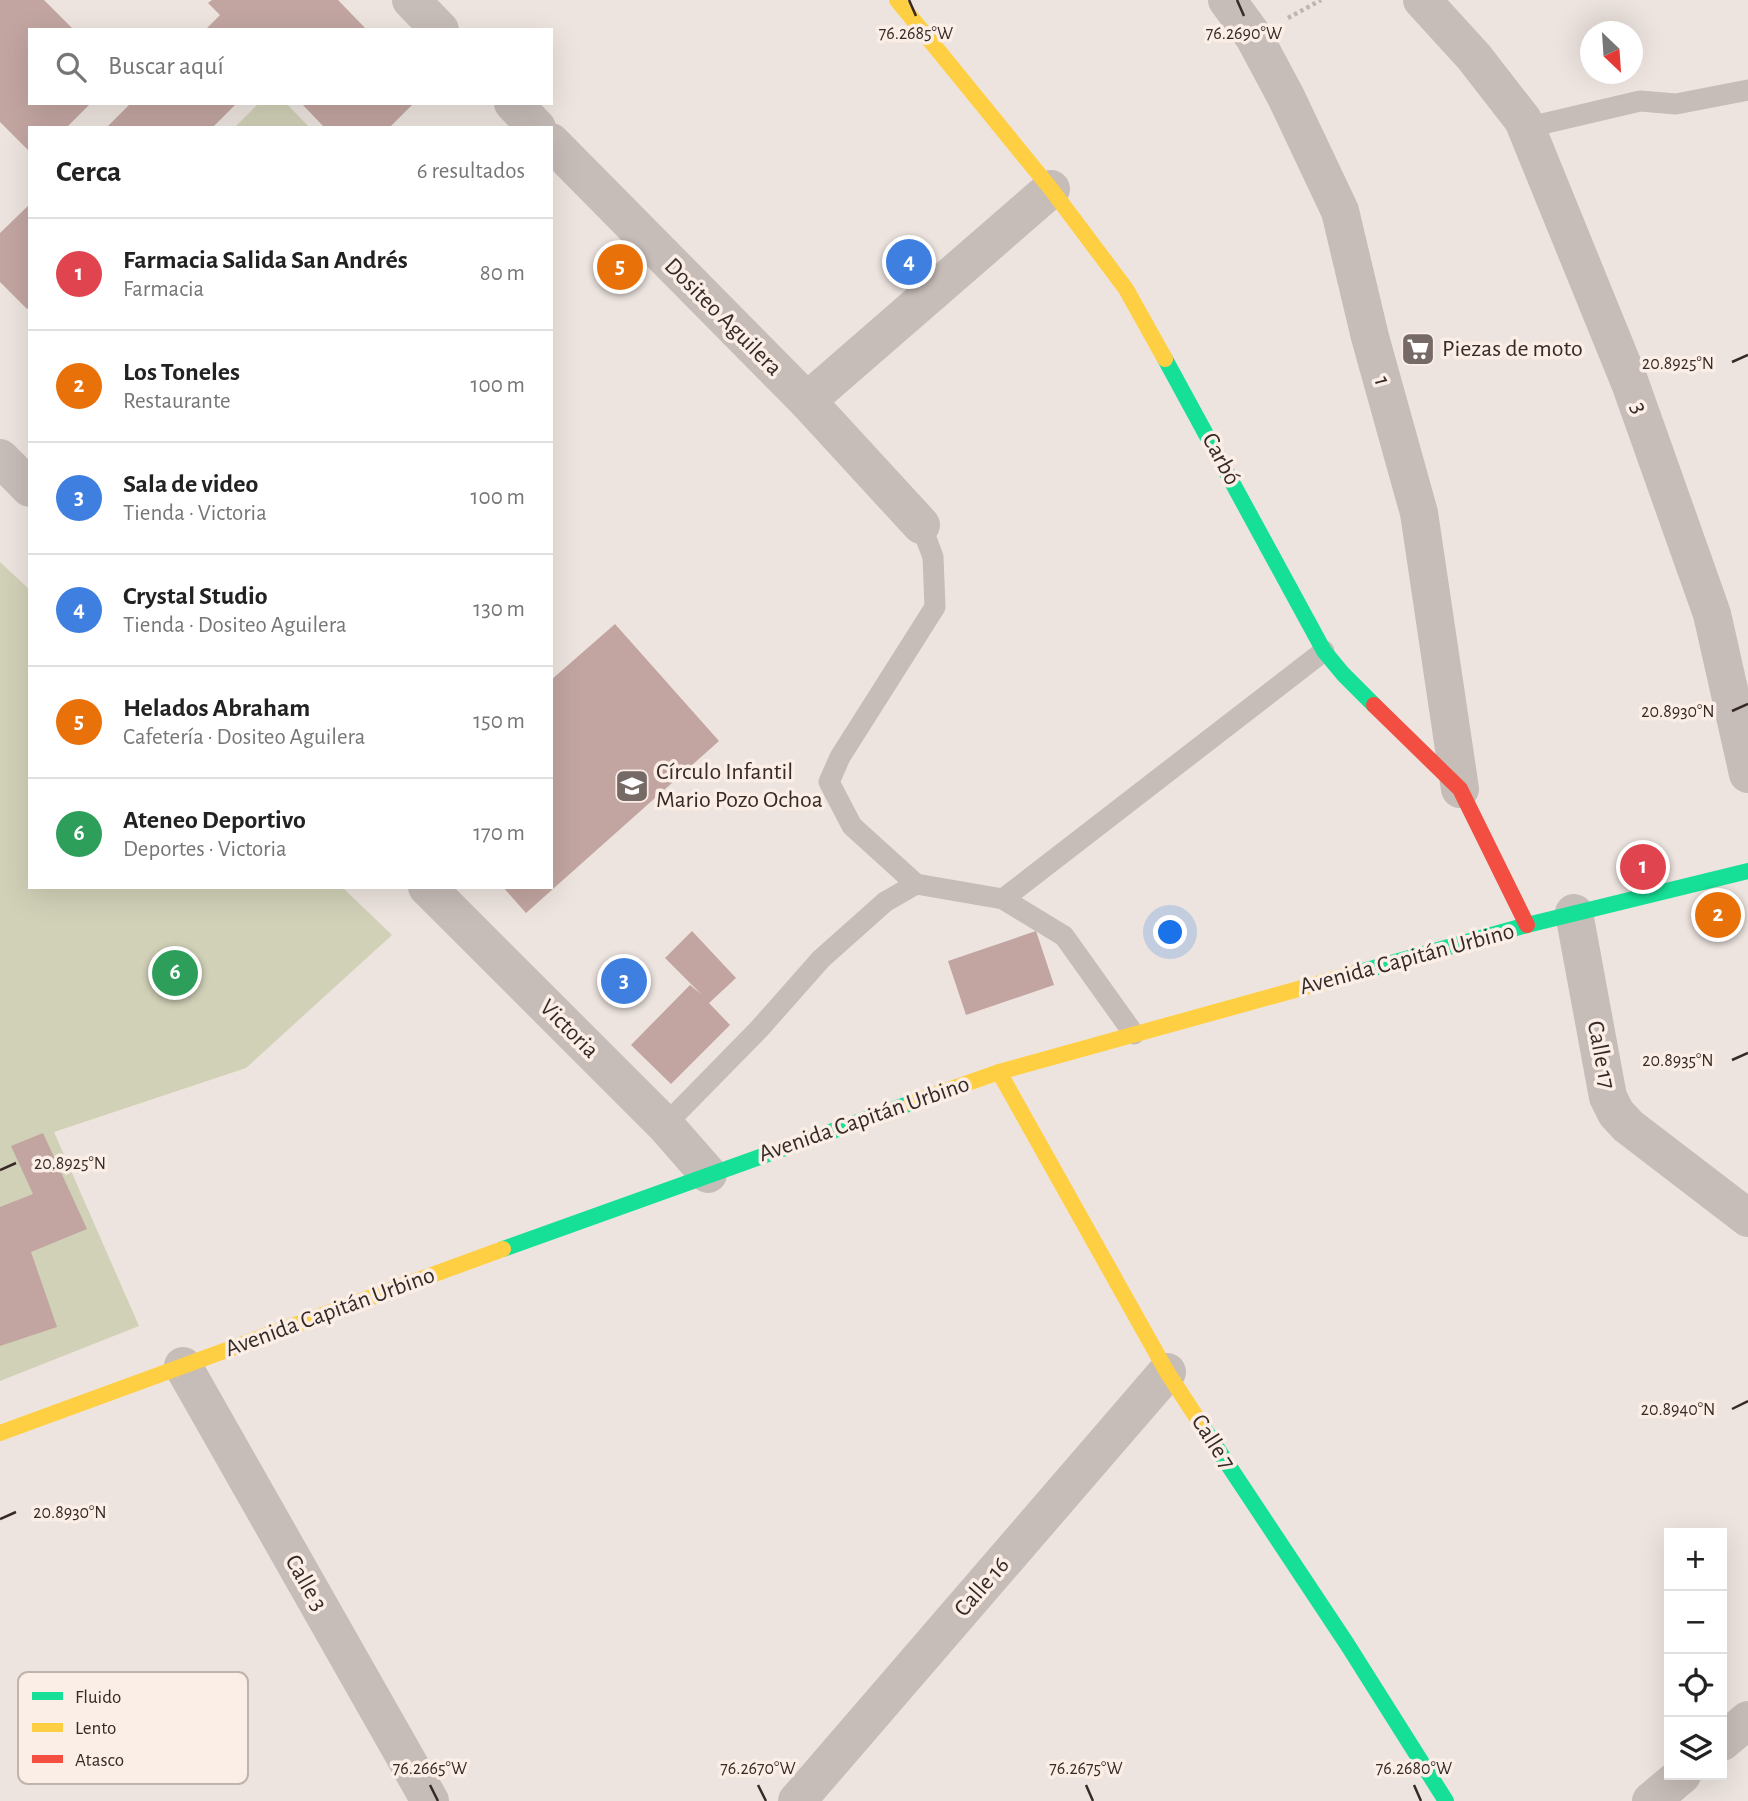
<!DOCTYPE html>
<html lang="es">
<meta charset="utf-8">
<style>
body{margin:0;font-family:"Alegreya Sans",sans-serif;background:#f2f2f2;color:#222}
.controls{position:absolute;right:21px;bottom:21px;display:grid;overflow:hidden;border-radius:0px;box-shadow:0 7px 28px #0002}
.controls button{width:63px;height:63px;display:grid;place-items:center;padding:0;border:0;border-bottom:2px solid #e0e0e0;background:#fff;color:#222;font:35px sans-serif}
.compass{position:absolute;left:1580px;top:21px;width:63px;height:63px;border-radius:50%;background:#fff;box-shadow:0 7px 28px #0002;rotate:155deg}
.you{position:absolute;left:1171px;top:933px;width:24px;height:24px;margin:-18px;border:5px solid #fff;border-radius:50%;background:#1a73e8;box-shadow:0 0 0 10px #1a73e833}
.badge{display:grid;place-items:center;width:46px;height:46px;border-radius:50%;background:#0b8043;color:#fff;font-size:23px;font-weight:700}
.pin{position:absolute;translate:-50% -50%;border:4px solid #fff;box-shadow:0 2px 7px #0006}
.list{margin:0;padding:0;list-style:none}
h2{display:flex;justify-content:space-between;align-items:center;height:91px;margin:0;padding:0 28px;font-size:30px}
h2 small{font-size:23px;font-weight:400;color:#767676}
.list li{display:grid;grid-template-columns:46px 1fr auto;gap:21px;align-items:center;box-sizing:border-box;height:112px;padding:0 28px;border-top:2px solid #e0e0e0}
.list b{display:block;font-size:26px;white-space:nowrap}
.list p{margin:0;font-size:23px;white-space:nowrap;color:#767676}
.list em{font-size:23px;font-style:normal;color:#767676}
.icon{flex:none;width:38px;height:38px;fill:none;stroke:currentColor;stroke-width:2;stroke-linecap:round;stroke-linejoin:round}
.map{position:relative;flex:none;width:1748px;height:1801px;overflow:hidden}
.search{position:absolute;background:#fff;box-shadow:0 7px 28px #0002;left:28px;top:28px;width:525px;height:77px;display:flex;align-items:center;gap:18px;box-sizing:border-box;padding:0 24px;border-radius:0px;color:#767676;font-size:26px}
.panel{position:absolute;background:#fff;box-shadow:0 7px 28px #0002;left:28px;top:126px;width:525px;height:763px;border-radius:0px}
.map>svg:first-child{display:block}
.green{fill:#d1d1b8}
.building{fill:#c2a5a0}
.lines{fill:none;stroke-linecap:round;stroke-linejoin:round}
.path{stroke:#beb5b1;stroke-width:4.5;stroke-dasharray:3.5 3.5;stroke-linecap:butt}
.lane{stroke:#c6bcb8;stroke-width:21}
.street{stroke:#c6bcb8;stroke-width:38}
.fast{stroke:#16e098;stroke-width:16}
.slow{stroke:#ffcf43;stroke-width:16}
.jam{stroke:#f24e42;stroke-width:16}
.ticks{fill:none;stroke:#362926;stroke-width:2.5}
.labels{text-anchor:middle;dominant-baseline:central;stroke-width:7;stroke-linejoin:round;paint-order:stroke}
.street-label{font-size:24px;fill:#362926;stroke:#faeee6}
.poi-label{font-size:24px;fill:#362926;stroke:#faeee6;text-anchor:start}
.key{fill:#faeee6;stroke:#bfb3ac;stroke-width:2}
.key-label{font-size:19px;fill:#362926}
.ticks-label{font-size:18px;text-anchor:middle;fill:#362926;stroke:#faeee6;stroke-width:7;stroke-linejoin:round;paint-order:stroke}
</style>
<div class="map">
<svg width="1748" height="1801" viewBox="0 0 1748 1801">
<rect width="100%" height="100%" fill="#ede4df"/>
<g class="green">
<path d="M259,103H286L310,128H234Z"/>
<path d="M0,562L30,590V887H342L392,935L246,1068L54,1132L139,1326L0,1381Z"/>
</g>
<g class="building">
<path d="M0,0H44L74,30H30V103H91L66,128H30V152L0,122Z"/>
<path d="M212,0H338L367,30H205L220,15L208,3Z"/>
<path d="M131,103H237L212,128H106Z"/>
<path d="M301,103H414L389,128H325Z"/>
<path d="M30,204V307L27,309L0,282V233Z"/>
<path d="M615,624L719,741L526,913L503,887H551V680Z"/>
<path d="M692,931L736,978L709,1003L730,1025L671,1084L631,1045L690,985L702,995L665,958Z"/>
<path d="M1036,931L1054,985L966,1015L948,961Z"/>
<path d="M43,1133L87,1229L31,1252L57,1327L0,1346V1207L33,1194L11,1146Z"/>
</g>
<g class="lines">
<path class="path" d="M1288,18L1321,0"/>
<g class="lane">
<path d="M1525,128L1640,101L1676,104L1748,90"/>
<path d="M921,525L933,557L935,607L840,757L829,782L852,826L916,884L1003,899L1064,936L1134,1034"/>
<path d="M1003,899L1324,651"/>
<path d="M665,1125L760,1028L821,959L885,902L916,884"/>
</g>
<g class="street">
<path d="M411,0L440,30"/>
<path d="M1227,0L1254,37L1286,97L1340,211L1370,337L1419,513L1460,789"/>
<path d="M1422,0L1474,57L1523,120L1630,383L1712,614L1748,774"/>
<path d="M513,103L537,128"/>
<path d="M551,142L807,401L921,525"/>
<path d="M807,401L1051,189"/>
<path d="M0,458L30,488"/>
<path d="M427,887L665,1125L708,1174"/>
<path d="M1574,913L1608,1097L1616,1113L1628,1126L1748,1218"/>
<path d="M183,1366L430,1801"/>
<path d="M1722,1742L1748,1720"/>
<path d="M797,1801L1167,1372"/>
<path d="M1651,1801L1682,1775"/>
</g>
<g class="fast">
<path d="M1165,359L1324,651L1343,674L1374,705"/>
<path d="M1356,973L1527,925L1748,871"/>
<path d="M503,1249L911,1103"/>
<path d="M1201,1424L1347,1644L1446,1801"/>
</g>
<g class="slow">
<path d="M897,0L1051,189L1126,289L1165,359"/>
<path d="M999,1072L1167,1372L1201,1424"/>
<path d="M911,1103L999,1072L1356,973"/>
<path d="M0,1433L503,1249"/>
</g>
<path class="jam" d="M1374,705L1460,789L1527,925"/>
</g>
<path class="ticks" d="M909,0L916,16M1237,0L1244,16M1732,362L1748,355M1732,711L1748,704M1732,1060L1748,1053M0,1170L16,1163M1732,1409L1748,1401M0,1519L16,1512M430,1785L438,1801M758,1785L766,1801M1086,1785L1093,1801M1414,1785L1421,1801"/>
<defs>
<g id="supermarket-square" transform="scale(1.75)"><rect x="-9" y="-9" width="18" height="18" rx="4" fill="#766a67" stroke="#faeee6"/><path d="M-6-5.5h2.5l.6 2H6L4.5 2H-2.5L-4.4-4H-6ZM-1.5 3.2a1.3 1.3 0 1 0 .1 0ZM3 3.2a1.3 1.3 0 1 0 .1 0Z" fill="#fff"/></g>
<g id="school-square" transform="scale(1.75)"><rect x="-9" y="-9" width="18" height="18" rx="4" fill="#766a67" stroke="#faeee6"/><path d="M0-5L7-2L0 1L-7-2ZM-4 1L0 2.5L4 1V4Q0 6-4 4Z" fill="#fff"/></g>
</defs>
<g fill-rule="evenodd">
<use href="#supermarket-square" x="1418" y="349"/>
<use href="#school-square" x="632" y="786"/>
</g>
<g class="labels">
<g class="street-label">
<text transform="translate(723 317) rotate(45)">Dositeo Aguilera</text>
<text transform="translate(1382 381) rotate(75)">1</text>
<text transform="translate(1639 408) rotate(70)">3</text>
<text transform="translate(1221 459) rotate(62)">Carbó</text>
<text transform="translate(1407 959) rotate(-15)">Avenida Capitán Urbino</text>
<text transform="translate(569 1029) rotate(45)">Victoria</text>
<text transform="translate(1601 1055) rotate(79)">Calle 17</text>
<text transform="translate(864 1119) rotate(-19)">Avenida Capitán Urbino</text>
<text transform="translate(330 1312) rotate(-20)">Avenida Capitán Urbino</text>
<text transform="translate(1213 1442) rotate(57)">Calle 7</text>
<text transform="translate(306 1583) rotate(60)">Calle 3</text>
<text transform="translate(982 1587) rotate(-49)">Calle 16</text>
</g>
<g class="poi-label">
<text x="1442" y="349">Piezas de moto</text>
<text x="656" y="772">Círculo Infantil<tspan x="656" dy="28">Mario Pozo Ochoa</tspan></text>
</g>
</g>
<rect x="18" y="1672" width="230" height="112" rx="10" class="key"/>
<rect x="32" y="1692" width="31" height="8" fill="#16e098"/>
<rect x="32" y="1723" width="31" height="9" fill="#ffcf43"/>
<rect x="32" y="1755" width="31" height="8" fill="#f24e42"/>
<g class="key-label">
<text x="75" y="1703">Fluido</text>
<text x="75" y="1734">Lento</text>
<text x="75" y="1766">Atasco</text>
</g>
<g class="ticks-label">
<text x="916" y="39">76.2685°W</text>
<text x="1244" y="39">76.2690°W</text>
<text x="1678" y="369">20.8925°N</text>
<text x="1678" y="717">20.8930°N</text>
<text x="1678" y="1066">20.8935°N</text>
<text x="70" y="1169">20.8925°N</text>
<text x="1678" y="1415">20.8940°N</text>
<text x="70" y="1518">20.8930°N</text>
<text x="430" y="1774">76.2665°W</text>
<text x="758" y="1774">76.2670°W</text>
<text x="1086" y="1774">76.2675°W</text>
<text x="1414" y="1774">76.2680°W</text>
</g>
</svg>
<div class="controls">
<button>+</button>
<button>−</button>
<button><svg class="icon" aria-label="locate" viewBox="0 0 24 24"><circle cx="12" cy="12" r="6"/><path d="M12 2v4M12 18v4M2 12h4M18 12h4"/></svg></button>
<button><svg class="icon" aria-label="layers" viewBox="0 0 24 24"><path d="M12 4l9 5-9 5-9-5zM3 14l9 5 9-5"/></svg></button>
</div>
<svg class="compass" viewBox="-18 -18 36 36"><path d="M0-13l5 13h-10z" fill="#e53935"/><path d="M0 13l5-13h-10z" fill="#767676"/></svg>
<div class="you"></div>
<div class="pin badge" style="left:1643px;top:867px;background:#e0444e">1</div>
<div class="pin badge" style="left:1718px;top:915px;background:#e8710a">2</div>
<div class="pin badge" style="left:624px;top:981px;background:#3f7fe0">3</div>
<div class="pin badge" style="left:909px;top:262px;background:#3f7fe0">4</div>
<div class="pin badge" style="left:620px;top:267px;background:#e8710a">5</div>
<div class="pin badge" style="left:175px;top:973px;background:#2e9e5b">6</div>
<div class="search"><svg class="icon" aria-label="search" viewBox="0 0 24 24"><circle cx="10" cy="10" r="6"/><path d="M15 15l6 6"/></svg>Buscar aquí</div>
<section class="panel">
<h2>Cerca<small>6 resultados</small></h2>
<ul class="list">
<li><span class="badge" style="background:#e0444e">1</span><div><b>Farmacia Salida San Andrés</b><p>Farmacia</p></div><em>80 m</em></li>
<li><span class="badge" style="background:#e8710a">2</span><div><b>Los Toneles</b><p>Restaurante</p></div><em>100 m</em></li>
<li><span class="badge" style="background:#3f7fe0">3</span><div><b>Sala de video</b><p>Tienda · Victoria</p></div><em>100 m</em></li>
<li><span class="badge" style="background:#3f7fe0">4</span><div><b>Crystal Studio</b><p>Tienda · Dositeo Aguilera</p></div><em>130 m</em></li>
<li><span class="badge" style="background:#e8710a">5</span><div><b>Helados Abraham</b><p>Cafetería · Dositeo Aguilera</p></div><em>150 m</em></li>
<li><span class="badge" style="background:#2e9e5b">6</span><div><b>Ateneo Deportivo</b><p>Deportes · Victoria</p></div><em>170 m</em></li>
</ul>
</section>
</div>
